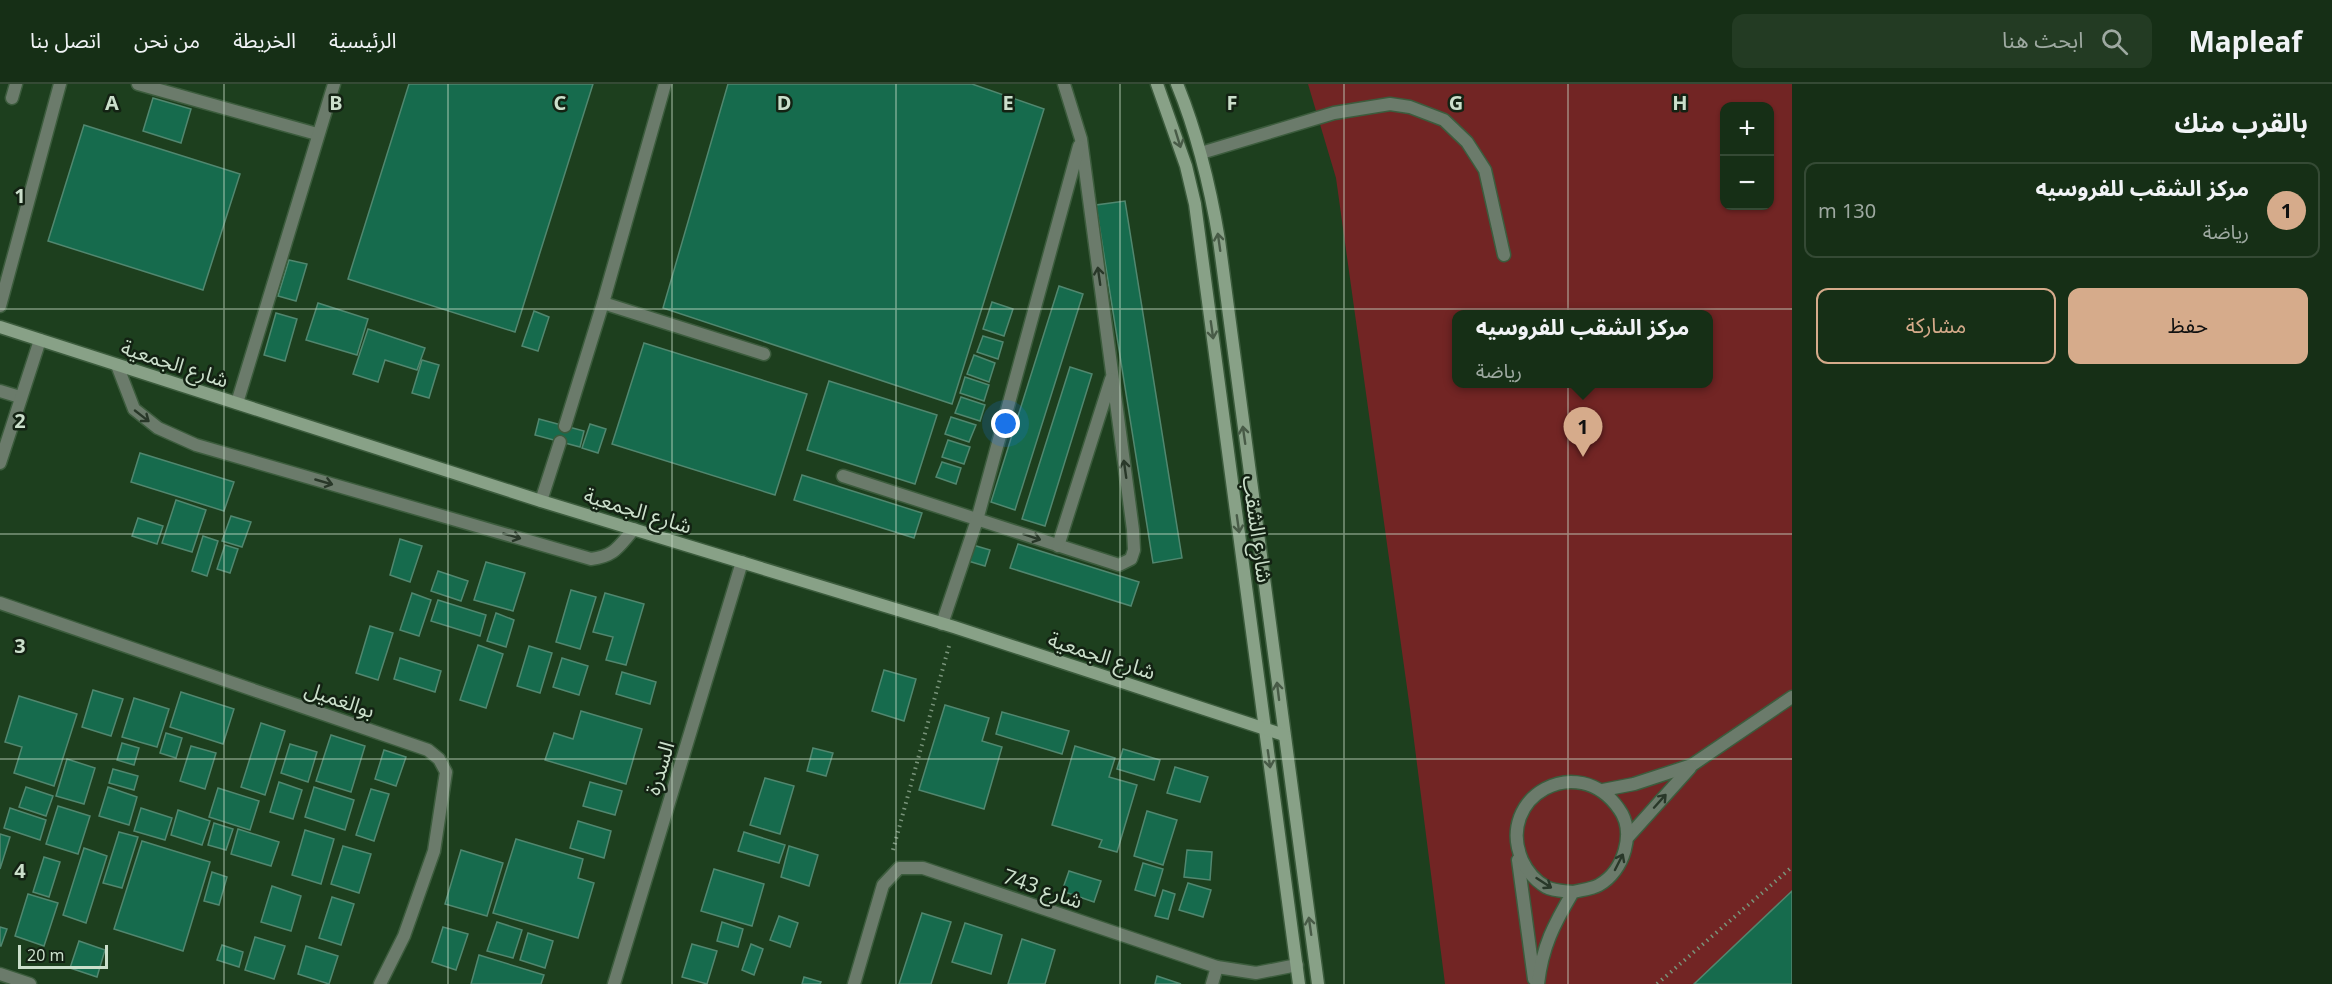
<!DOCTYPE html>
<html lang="ar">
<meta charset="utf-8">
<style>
body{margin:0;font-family:"Noto Sans","Noto Sans Arabic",sans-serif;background:#233b23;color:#f1f3f6;direction:rtl}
.controls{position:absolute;right:18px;top:18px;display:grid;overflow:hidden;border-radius:12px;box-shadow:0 2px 4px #0004}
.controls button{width:54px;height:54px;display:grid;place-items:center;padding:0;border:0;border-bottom:2px solid #354a35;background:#162f16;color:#f1f3f6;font:30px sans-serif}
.scale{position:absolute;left:18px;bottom:15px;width:90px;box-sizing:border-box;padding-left:6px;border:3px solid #cbdfcb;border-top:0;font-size:16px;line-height:21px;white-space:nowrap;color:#cbdfcb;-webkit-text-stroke:4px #132213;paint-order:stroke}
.you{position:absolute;left:1006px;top:340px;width:21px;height:21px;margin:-15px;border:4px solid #fff;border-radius:50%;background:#1a73e8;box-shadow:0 0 0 9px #1a73e833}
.badge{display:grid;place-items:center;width:39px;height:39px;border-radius:50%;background:#d6ab8b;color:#111;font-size:20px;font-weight:700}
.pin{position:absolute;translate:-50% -50px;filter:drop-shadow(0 2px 3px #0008)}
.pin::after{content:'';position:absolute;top:32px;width:21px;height:18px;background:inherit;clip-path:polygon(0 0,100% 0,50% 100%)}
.popup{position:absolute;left:1452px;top:226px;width:261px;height:78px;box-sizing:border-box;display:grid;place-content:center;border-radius:12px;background:#162f16;filter:drop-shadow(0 2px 4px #0005);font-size:20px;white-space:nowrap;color:#9ea9a1}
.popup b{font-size:22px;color:#f1f3f6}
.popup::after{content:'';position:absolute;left:50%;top:100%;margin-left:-12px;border:12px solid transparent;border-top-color:#162f16}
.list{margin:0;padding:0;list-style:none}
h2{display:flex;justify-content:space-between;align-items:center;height:78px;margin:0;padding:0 24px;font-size:26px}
h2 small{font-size:20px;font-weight:400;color:#9ea9a1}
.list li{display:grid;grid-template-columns:39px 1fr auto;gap:18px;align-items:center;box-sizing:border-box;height:96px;margin:0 12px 12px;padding:0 12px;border:2px solid #354a35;border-radius:12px}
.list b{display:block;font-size:22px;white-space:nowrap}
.list p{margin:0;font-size:20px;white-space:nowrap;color:#9ea9a1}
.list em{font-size:20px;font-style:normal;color:#9ea9a1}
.actions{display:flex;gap:12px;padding:18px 24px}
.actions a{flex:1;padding:14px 0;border:2px solid #d6ab8b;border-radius:12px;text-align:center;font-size:21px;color:#d6ab8b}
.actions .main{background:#d6ab8b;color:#111}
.icon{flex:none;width:33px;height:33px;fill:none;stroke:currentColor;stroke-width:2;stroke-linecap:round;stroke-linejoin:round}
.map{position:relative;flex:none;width:1792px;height:900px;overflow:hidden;direction:ltr}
header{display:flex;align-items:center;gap:36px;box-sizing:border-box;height:84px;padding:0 30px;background:#162f16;border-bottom:2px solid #354a35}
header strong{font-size:28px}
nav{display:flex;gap:33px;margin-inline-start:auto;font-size:21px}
.search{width:420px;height:54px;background:#233b23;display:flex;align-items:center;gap:15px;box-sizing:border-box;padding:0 21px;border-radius:12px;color:#9ea9a1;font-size:22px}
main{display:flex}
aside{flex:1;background:#162f16}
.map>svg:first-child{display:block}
.green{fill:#722524;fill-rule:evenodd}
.building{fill:#166b4d;stroke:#51876f;stroke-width:1.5}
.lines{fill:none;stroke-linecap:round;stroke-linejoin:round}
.lane-casing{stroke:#3c5c3d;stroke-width:15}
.street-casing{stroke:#3c5c3d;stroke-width:15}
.secondary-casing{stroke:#3c5c3d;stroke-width:15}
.path{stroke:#79947a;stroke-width:4;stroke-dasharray:1.5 4.5;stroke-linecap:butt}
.lane{stroke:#6b7b6b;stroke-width:12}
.street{stroke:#6b7b6b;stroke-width:12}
.secondary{stroke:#88a187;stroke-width:12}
.oneway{stroke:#485b47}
.oneway2{stroke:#293829}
.grid{fill:none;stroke:#cbdfcb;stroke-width:1.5;stroke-opacity:0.55}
.labels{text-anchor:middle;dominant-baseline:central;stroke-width:5;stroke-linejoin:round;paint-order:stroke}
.street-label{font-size:21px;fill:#cbdfcb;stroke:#132213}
.grid-label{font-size:20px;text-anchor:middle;font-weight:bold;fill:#cbdfcb;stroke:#132213;stroke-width:5;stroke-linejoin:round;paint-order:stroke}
</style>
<header>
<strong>Mapleaf</strong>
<div class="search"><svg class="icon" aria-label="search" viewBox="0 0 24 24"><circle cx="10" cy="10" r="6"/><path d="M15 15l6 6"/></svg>ابحث هنا</div>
<nav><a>الرئيسية</a><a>الخريطة</a><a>من نحن</a><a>اتصل بنا</a></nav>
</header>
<main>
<aside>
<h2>بالقرب منك<small></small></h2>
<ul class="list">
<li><span class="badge">1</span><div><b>مركز الشقب للفروسيه</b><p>رياضة</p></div><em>130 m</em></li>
</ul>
<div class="actions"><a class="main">حفظ</a><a>مشاركة</a></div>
</aside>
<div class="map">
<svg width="1792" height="900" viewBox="0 0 1792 900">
<rect width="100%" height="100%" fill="#1d3f1e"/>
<path class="green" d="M1308,0H1792V900H1445L1410,625L1336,94ZM1724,22H1770V122H1724ZM1457,230H1709V300H1457Z"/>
<g class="building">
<path d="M409,0H593L515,248L348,195Z"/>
<path d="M728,0H972L1044,25L952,320L663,224Z"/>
<path d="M153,14L191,25L181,59L143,47Z"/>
<path d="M84,41L240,90L203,206L48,157Z"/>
<path d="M1125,117L1182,474L1153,479L1096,121Z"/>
<path d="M289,176L307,180L296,217L278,212Z"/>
<path d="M1059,202L1083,210L1015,426L991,418Z"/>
<path d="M992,218L1013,225L1004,252L983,245Z"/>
<path d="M318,219L368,235L357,271L306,256Z"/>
<path d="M534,227L549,233L538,267L522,262Z"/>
<path d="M276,229L297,235L285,277L264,271Z"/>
<path d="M368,245L425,264L417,286L385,276L378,298L353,290Z"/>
<path d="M983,252L1003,258L998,275L977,268Z"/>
<path d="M644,259L807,310L775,411L612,360Z"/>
<path d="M974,271L995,279L989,298L967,290Z"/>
<path d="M422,276L439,281L429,314L412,309Z"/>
<path d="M1070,283L1092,290L1045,442L1022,435Z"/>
<path d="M965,293L989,301L984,317L960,309Z"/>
<path d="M829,297L937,331L915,400L807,366Z"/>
<path d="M961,313L985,321L980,337L955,329Z"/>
<path d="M951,333L976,341L969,358L945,350Z"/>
<path d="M539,335L584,347L580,363L535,351Z"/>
<path d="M590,340L606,345L598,369L582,364Z"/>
<path d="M948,356L970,363L964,380L942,373Z"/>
<path d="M140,369L234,398L224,427L131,398Z"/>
<path d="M942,378L961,384L956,400L936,393Z"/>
<path d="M802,391L922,429L914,454L794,416Z"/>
<path d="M176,416L206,426L192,468L162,459Z"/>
<path d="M231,432L251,438L242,463L222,457Z"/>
<path d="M138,434L163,442L157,460L132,452Z"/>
<path d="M203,452L218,457L207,492L192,487Z"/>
<path d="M400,455L422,462L410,498L390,491Z"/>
<path d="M1018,460L1139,498L1131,522L1010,484Z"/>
<path d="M225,461L238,465L230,489L217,485Z"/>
<path d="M973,461L990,466L985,482L968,477Z"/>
<path d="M486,478L525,489L513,527L474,516Z"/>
<path d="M438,487L468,497L461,517L431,507Z"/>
<path d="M571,506L596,513L580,565L556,558Z"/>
<path d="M412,509L431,516L419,552L400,546Z"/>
<path d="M605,509L644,520L626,581L606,576L613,553L593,548Z"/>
<path d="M438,516L486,531L480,552L431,537Z"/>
<path d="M496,529L514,536L506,563L487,557Z"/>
<path d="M370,542L393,549L378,596L356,589Z"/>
<path d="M478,561L503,570L486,624L460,616Z"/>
<path d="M529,562L552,569L540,609L517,602Z"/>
<path d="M400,574L441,587L435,608L394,595Z"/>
<path d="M562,574L588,582L579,611L553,603Z"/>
<path d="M884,586L916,595L904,637L872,627Z"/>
<path d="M622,588L656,598L650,620L616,610Z"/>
<path d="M93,606L123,615L111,652L82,643Z"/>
<path d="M181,608L234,625L223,660L170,643Z"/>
<path d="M19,612L77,630L54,702L14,689L22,663L5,658Z"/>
<path d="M134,614L169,625L157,663L122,653Z"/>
<path d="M945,621L989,634L982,657L1002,663L984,725L919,706Z"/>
<path d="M581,627L642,645L626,700L545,676L554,649L573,655Z"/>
<path d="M1002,628L1069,647L1062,670L996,650Z"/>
<path d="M261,639L285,647L265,711L241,703Z"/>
<path d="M166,649L182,654L176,674L160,669Z"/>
<path d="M331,651L365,662L351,708L316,697Z"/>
<path d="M122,659L139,664L134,681L117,676Z"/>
<path d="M290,660L317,668L308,698L281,689Z"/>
<path d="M191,662L216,669L205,705L180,697Z"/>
<path d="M1075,662L1115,674L1109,693L1137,701L1117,768L1099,763L1102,756L1052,741Z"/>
<path d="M813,664L833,669L826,692L807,687Z"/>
<path d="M1123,665L1160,676L1154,696L1117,685Z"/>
<path d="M384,666L406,673L396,702L375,695Z"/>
<path d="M67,675L95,684L84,720L56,712Z"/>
<path d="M1175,683L1208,693L1200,718L1167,709Z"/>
<path d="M113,685L138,692L134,706L109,699Z"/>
<path d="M765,694L794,702L780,750L750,741Z"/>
<path d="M279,698L302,706L293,735L270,728Z"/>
<path d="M590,698L622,707L615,731L583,722Z"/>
<path d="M26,703L53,712L46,732L19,723Z"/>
<path d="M108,703L137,713L129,741L99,732Z"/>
<path d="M314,703L354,716L345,746L305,733Z"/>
<path d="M218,704L259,717L250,746L209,733Z"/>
<path d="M371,705L389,710L374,757L356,751Z"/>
<path d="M58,722L90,732L78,770L46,760Z"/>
<path d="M10,724L46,736L40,756L4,744Z"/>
<path d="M141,724L172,734L165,756L134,747Z"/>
<path d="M178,726L210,737L202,761L171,751Z"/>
<path d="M1147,727L1177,736L1163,781L1134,772Z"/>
<path d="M578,737L611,747L604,774L570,764Z"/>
<path d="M214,739L233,745L226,766L208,761Z"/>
<path d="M238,745L279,758L271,782L231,770Z"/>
<path d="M305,746L334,755L321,800L292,791Z"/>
<path d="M119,748L138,753L122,804L103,799Z"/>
<path d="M744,748L785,761L779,779L738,767Z"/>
<path d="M0,750L10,753L0,785Z"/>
<path d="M516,755L583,775L578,794L594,799L578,854L493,829Z"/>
<path d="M142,757L210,778L183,867L114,845Z"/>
<path d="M343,762L371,770L359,809L331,800Z"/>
<path d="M789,762L818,771L809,802L781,793Z"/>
<path d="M84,764L107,772L86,839L63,831Z"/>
<path d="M461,766L503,779L487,832L445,820Z"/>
<path d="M1187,766L1212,768L1210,796L1184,793Z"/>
<path d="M44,773L60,778L49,813L33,808Z"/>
<path d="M1143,779L1163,785L1155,812L1135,806Z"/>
<path d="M714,785L764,800L752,842L701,827Z"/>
<path d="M1069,787L1101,797L1094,818L1062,807Z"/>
<path d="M212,788L227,793L219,821L204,817Z"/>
<path d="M1188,799L1211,806L1203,833L1179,826Z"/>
<path d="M272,802L301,812L291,847L261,838Z"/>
<path d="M1163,806L1175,810L1168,835L1155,832Z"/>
<path d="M1792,807V900H1694Z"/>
<path d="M28,810L58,819L44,862L15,852Z"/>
<path d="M332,813L354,820L341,861L319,854Z"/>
<path d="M922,829L951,838L931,900H899Z"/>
<path d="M779,832L798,839L790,863L770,856Z"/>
<path d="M497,838L522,846L513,874L487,867Z"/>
<path d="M722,838L743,845L738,863L717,857Z"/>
<path d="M965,839L1002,851L991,890L952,878Z"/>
<path d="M0,843L7,845L1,862H0Z"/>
<path d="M443,843L468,850L456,886L432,878Z"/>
<path d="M528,849L553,857L545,884L520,876Z"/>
<path d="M255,853L285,862L274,895L245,886Z"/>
<path d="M1022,855L1055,866L1045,900H1008Z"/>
<path d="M79,857L105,866L97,893L70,884Z"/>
<path d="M692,860L717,867L707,900L682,893Z"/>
<path d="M751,860L763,865L754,891L742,886Z"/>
<path d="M222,861L243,868L239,883L217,876Z"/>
<path d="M306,862L338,872L329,900L298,890Z"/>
<path d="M479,871L544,891L541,900H471Z"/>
<path d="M1157,892L1181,900H1155Z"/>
<path d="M804,893L821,898L820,900H802Z"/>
</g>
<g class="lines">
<g class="lane-casing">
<g id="lane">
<path d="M138,0L317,50"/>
<path d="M12,14L16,0"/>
<path d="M1201,69L1334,29L1390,20L1410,23L1444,36L1467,58L1485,86L1504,171"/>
<path d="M603,219L764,270"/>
<path d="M0,222L60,0"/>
<path d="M117,281L134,325L158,344L196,361L591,475C615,472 618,463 634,445"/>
<path d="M0,307L20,313"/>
<path d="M237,319L334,0"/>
<path d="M565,342L603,219L665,0"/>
<path d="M0,379L40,256"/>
<path d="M843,392L1119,481L1131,475L1134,466L1133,446L1081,55L1064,0"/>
<path d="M541,417L560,358"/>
<path d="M1058,462L1111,295"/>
<path d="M942,540L977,436L1079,62"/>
<path d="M1603,706L1634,700L1692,681L1792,613"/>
<path d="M1628,753L1690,684"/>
<path d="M1518,776L1534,895"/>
<path d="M1538,900C1542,863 1554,840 1573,808C1581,806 1592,805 1599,801C1624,787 1636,748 1619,725C1578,666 1495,713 1522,776C1527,787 1536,797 1546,803C1553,807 1565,807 1573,808"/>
</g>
</g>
<g class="street-casing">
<g id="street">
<path d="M0,519L428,666L439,675L446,688L434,767L404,852L380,900"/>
<path d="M0,890L30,900"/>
<path d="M614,900L742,478"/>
<path d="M854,900L883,801L899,784H923L1217,883L1256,889L1297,881"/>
<path d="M1212,900L1217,883"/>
</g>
</g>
<g class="secondary-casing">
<g id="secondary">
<path d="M1157,0L1186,82L1195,120L1299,900"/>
<path d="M1177,0C1198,51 1210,102 1219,156L1318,900"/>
<path d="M0,243L541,417L954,543L1284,651"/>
</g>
</g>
<g class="path">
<path d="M893,766L949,562"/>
<path d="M1657,900L1792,783"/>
</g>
<use href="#lane" class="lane"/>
<use href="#street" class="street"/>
<use href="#secondary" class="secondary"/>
</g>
<defs><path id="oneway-shaft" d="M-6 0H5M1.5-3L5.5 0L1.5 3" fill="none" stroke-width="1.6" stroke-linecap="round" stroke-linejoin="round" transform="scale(1.5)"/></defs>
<g class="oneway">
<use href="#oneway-shaft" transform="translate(1178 55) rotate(73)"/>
<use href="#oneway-shaft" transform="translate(1219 158) rotate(-98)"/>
<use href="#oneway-shaft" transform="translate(1212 246) rotate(82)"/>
<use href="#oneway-shaft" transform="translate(1244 351) rotate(-98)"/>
<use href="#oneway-shaft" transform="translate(1238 440) rotate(82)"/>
<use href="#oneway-shaft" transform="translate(1278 607) rotate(-97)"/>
<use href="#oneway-shaft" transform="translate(1269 675) rotate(82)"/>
<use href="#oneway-shaft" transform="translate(1310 842) rotate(-98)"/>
</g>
<g class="oneway2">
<use href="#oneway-shaft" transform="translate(1099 192) rotate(-98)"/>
<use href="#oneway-shaft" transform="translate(142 332) rotate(38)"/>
<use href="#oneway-shaft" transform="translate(1125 385) rotate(-98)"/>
<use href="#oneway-shaft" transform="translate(324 398) rotate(16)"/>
<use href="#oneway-shaft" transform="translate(512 452) rotate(16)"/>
<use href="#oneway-shaft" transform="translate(1032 453) rotate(18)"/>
<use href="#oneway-shaft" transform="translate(1660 717) rotate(-48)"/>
<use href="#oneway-shaft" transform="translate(1619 778) rotate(-63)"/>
<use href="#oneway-shaft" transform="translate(1544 799) rotate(33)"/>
</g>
<path class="grid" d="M224,0V900M448,0V900M672,0V900M896,0V900M1120,0V900M1344,0V900M1568,0V900M0,225H1792M0,450H1792M0,675H1792"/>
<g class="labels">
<g class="street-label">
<text transform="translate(175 279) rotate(18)">شارع الجمعية</text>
<text transform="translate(638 426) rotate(17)">شارع الجمعية</text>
<text transform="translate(1258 445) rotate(82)">شارع الشقب</text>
<text transform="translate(1102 571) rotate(18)">شارع الجمعية</text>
<text transform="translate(340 615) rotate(19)">بوالغميل</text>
<text transform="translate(659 684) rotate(-73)">السدرة</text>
<text transform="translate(1043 804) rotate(19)">شارع 743</text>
</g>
</g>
<g class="grid-label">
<text x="112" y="26">A</text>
<text x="336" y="26">B</text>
<text x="560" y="26">C</text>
<text x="784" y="26">D</text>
<text x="1008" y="26">E</text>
<text x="1232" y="26">F</text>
<text x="1456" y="26">G</text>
<text x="1680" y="26">H</text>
<text x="20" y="119">1</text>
<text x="20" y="344">2</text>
<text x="20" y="569">3</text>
<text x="20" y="794">4</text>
</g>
</svg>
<div class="controls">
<button>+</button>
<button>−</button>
</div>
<div class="scale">20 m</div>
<div class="you"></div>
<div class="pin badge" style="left:1583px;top:373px">1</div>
<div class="popup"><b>مركز الشقب للفروسيه</b>رياضة</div>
</div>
</main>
